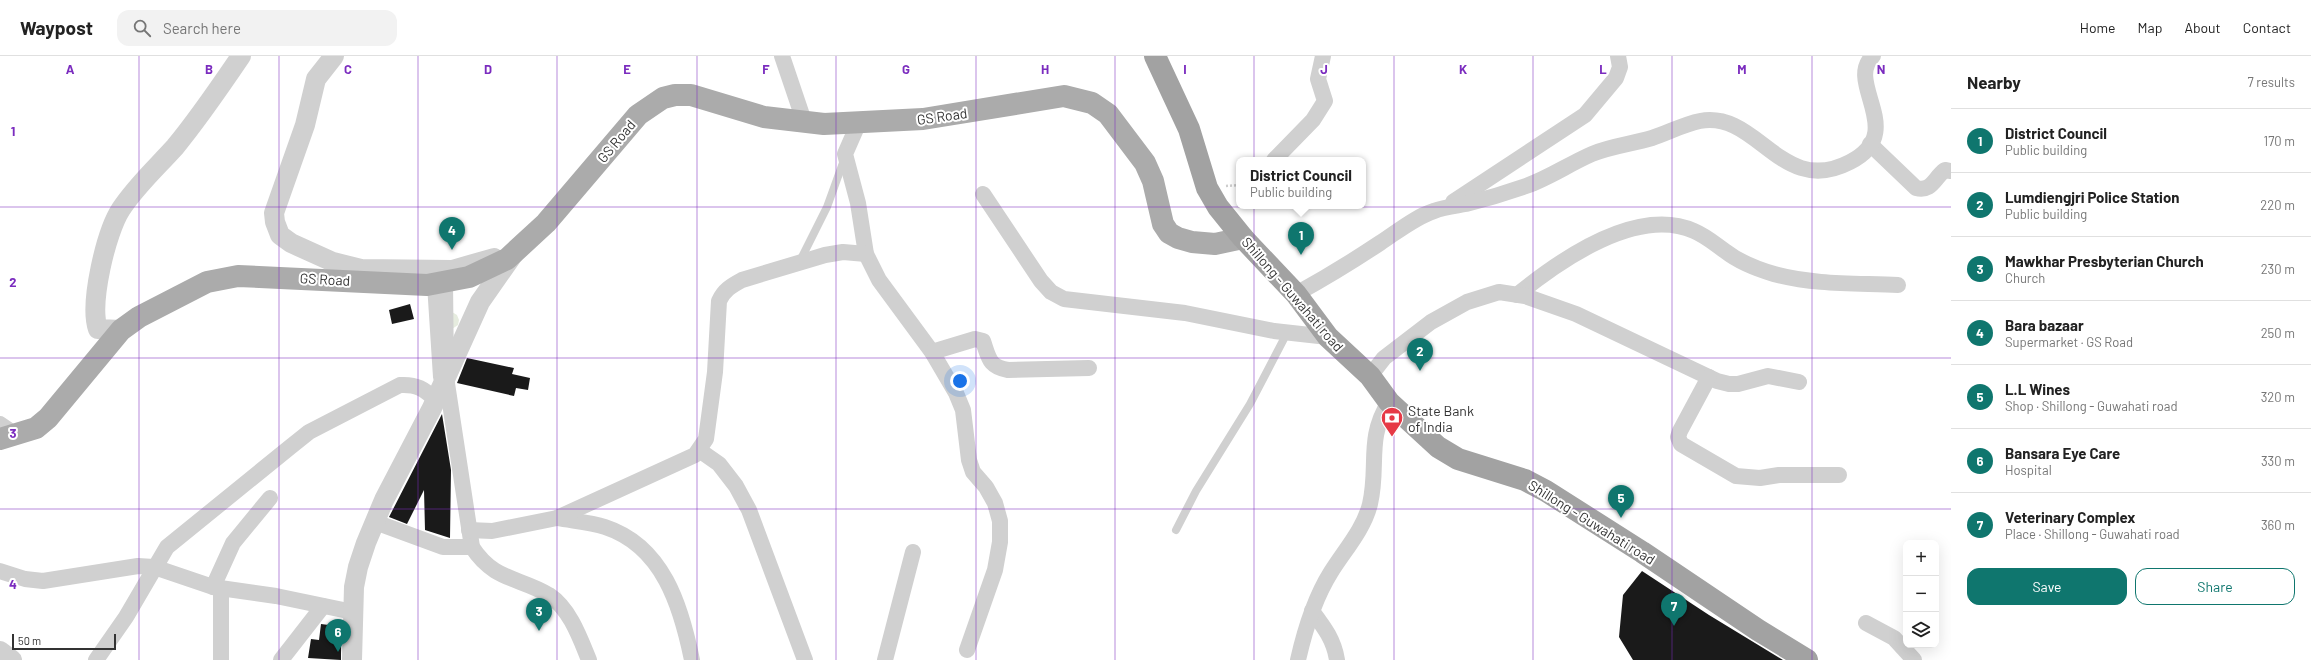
<!DOCTYPE html>
<meta charset="utf-8">
<style>
body{margin:0;font-family:Barlow,sans-serif;background:#f2f2f2;color:#222}
.controls{position:absolute;right:12px;bottom:12px;display:grid;overflow:hidden;border-radius:8px;box-shadow:0 4px 16px #0002}
.controls button{width:36px;height:36px;display:grid;place-items:center;padding:0;border:0;border-bottom:1px solid #e0e0e0;background:#fff;color:#222;font:20px sans-serif}
.scale{position:absolute;left:12px;bottom:10px;width:104px;box-sizing:border-box;padding-left:4px;border:2px solid #333;border-top:0;font-size:11px;line-height:14px;white-space:nowrap;color:#333;-webkit-text-stroke:3px #fff;paint-order:stroke}
.you{position:absolute;left:960px;top:325px;width:14px;height:14px;margin:-10px;border:3px solid #fff;border-radius:50%;background:#1a73e8;box-shadow:0 0 0 6px #1a73e833}
.badge{display:grid;place-items:center;width:26px;height:26px;border-radius:50%;background:#0f766e;color:#fff;font-size:13px;font-weight:700}
.pin{position:absolute;translate:-50% -33px;filter:drop-shadow(0 1px 2px #0008)}
.pin::after{content:'';position:absolute;top:21px;width:14px;height:12px;background:inherit;clip-path:polygon(0 0,100% 0,50% 100%)}
.popup{position:absolute;left:1236px;top:101px;width:130px;height:52px;box-sizing:border-box;display:grid;place-content:center;border-radius:8px;background:#fff;filter:drop-shadow(0 1px 3px #0005);font-size:13px;white-space:nowrap;color:#767676}
.popup b{font-size:15px;color:#222}
.popup::after{content:'';position:absolute;left:50%;top:100%;margin-left:-8px;border:8px solid transparent;border-top-color:#fff}
.list{margin:0;padding:0;list-style:none}
h2{display:flex;justify-content:space-between;align-items:center;height:52px;margin:0;padding:0 16px;font-size:17px}
h2 small{font-size:13px;font-weight:400;color:#767676}
.list li{display:grid;grid-template-columns:26px 1fr auto;gap:12px;align-items:center;box-sizing:border-box;height:64px;padding:0 16px;border-top:1px solid #e0e0e0}
.list b{display:block;font-size:15px;white-space:nowrap}
.list p{margin:0;font-size:13px;white-space:nowrap;color:#767676}
.list em{font-size:13px;font-style:normal;color:#767676}
.actions{display:flex;gap:8px;padding:12px 16px}
.actions a{flex:1;padding:9px 0;border:1px solid #0f766e;border-radius:12px;text-align:center;font-size:14px;color:#0f766e}
.actions .main{background:#0f766e;color:#fff}
.icon{flex:none;width:22px;height:22px;fill:none;stroke:currentColor;stroke-width:2;stroke-linecap:round;stroke-linejoin:round}
.map{position:relative;flex:none;width:1951px;height:604px;overflow:hidden}
header{display:flex;align-items:center;gap:24px;box-sizing:border-box;height:56px;padding:0 20px;background:#fff;border-bottom:1px solid #e0e0e0}
header strong{font-size:19px}
nav{display:flex;gap:22px;margin-inline-start:auto;font-size:14px}
.search{width:280px;height:36px;background:#f2f2f2;display:flex;align-items:center;gap:10px;box-sizing:border-box;padding:0 14px;border-radius:12px;color:#767676;font-size:15px}
main{display:flex}
aside{flex:1;background:#fff}
.map>svg:first-child{display:block}
.green{fill:#e6ecdf}
.building{fill:#1a1a1a}
.lines{fill:none;stroke-linecap:round;stroke-linejoin:round}
.path{stroke:#cdcdcd;stroke-width:2.5;stroke-dasharray:2 2;stroke-linecap:butt}
.service{stroke:#d0d0d0;stroke-width:8}
.pedestrian{stroke:#d0d0d0;stroke-width:12}
.minor{stroke:#d0d0d0;stroke-width:16}
.tertiary{stroke:#d0d0d0;stroke-width:20}
.primary{stroke:#ababab;stroke-width:22}
.trunk{stroke:#a2a2a2;stroke-width:22}
.grid{fill:none;stroke:#7b2cbf;stroke-width:1;stroke-opacity:0.55}
.labels{text-anchor:middle;dominant-baseline:central;stroke-width:4;stroke-linejoin:round;paint-order:stroke}
.street-label{font-size:14px;fill:#333;stroke:#fff}
.poi-label{font-size:14px;fill:#333;stroke:#fff;text-anchor:start}
.grid-label{font-size:13px;text-anchor:middle;font-weight:bold;fill:#7b2cbf;stroke:#fff;stroke-width:4;stroke-linejoin:round;paint-order:stroke}
</style>
<header>
<strong>Waypost</strong>
<div class="search"><svg class="icon" aria-label="search" viewBox="0 0 24 24"><circle cx="10" cy="10" r="6"/><path d="M15 15l6 6"/></svg>Search here</div>
<nav><a>Home</a><a>Map</a><a>About</a><a>Contact</a></nav>
</header>
<main>
<div class="map">
<svg width="1951" height="604" viewBox="0 0 1951 604">
<rect width="100%" height="100%" fill="#fff"/>
<path class="green" d="M452,256L457,259L459,264L458,269L452,273Z"/>
<g class="building">
<path d="M410,248L414,263L392,268L389,254Z"/>
<path d="M467,302L514,312L512,318L530,322L528,334L516,332L514,340L457,327Z"/>
<path d="M442,358L451,414L450,482L425,474L424,434L407,468L389,461Z"/>
<path d="M1642,515L1709,559L1783,604H1633L1619,581L1623,539Z"/>
<path d="M321,568L336,570L334,586L341,587V604L308,602L311,583L319,584Z"/>
</g>
<g class="lines">
<path class="path" d="M1226,130L1239,129"/>
<g class="service">
<path d="M799,207L827,151L844,104"/>
<path d="M1176,474L1196,435L1250,348L1287,277"/>
</g>
<path class="pedestrian" d="M429,226L433,228L439,321"/>
<g class="minor">
<path d="M782,0L804,65"/>
<path d="M859,66L845,98L858,147L866,198L879,224L932,296L956,337L963,354L969,404L973,416L986,431L995,447L1000,465V486L995,514L967,594"/>
<path d="M1870,88L1916,132C1932,136 1934,122 1945,114L1951,115"/>
<path d="M1274,104L1313,64L1325,45L1318,23L1323,0"/>
<path d="M983,138L1041,225L1051,236L1064,243L1185,257L1274,275L1328,281"/>
<path d="M1453,146L1585,59L1616,22L1620,11L1618,0"/>
<path d="M445,225L446,321L472,491C494,525 519,521 549,539C570,553 580,582 589,604"/>
<path d="M1296,238C1325,222 1353,205 1380,187C1397,176 1415,161 1434,155C1444,151 1455,150 1466,148C1486,143 1506,137 1526,130C1549,122 1569,108 1592,98C1611,90 1632,88 1652,82C1668,77 1684,68 1700,65C1758,54 1781,142 1850,106C1909,76 1844,27 1873,0"/>
<path d="M1517,239C1560,204 1637,150 1694,175C1706,180 1715,188 1725,195C1739,206 1757,213 1774,218C1814,229 1857,227 1898,229"/>
<path d="M932,296L975,283L983,285C989,302 989,311 1008,314L1089,312"/>
<path d="M1370,320L1384,302L1431,266L1467,246L1499,236L1525,240L1576,258L1717,325L1729,328H1738L1768,320L1799,326"/>
<path d="M1709,321L1680,375L1678,381L1681,388L1736,420L1760,422L1779,419H1839"/>
<path d="M0,368L16,379"/>
<path d="M699,394L719,408L736,430L749,454L805,604"/>
<path d="M557,462C573,465 590,466 605,471C663,490 681,550 692,604"/>
<path d="M375,466L443,491H472"/>
<path d="M469,474L492,475L557,462L695,399L706,383L715,316L719,245C724,234 731,230 742,224L825,199L843,196L866,198"/>
<path d="M0,515L25,523L43,525L138,510L154,511L213,531L276,540L353,556"/>
<path d="M213,531L233,487L270,442"/>
<path d="M221,532V604"/>
<path d="M1312,555C1324,571 1334,584 1337,604"/>
<path d="M1866,567L1894,582L1914,604"/>
<path d="M96,604L126,561L167,491L289,392L309,376L400,329C417,328 424,333 436,344"/>
<path d="M281,604L323,550"/>
<path d="M885,604L913,496"/>
<path d="M1298,604C1305,573 1314,543 1331,516C1344,495 1364,473 1370,448C1379,409 1366,383 1389,346"/>
</g>
<g class="tertiary">
<path d="M334,0L316,23L305,69L274,157L275,166L280,179L291,187L333,206L361,213L452,214L494,202"/>
<path d="M121,274L98,273C89,248 106,176 121,153C136,130 157,111 175,91C199,62 220,31 241,0"/>
<path d="M0,595L12,604"/>
<path d="M352,604L354,531L358,511L366,487L384,444L432,352L480,246L515,196"/>
</g>
<path class="primary" d="M0,383L36,372L48,362L121,274L139,261L207,226L238,220L427,229L469,221L507,203L546,167L638,59L663,42L675,39H691L764,61L824,68L923,63L1064,40L1092,47L1108,58L1145,107L1153,125L1163,168L1169,177L1178,182L1192,186L1215,188L1243,182"/>
<path class="trunk" d="M1155,0L1189,73L1207,132L1218,151L1243,182L1296,238L1328,281L1370,320L1389,346L1438,391L1458,403L1525,424L1546,435L1642,496L1758,574L1807,604"/>
</g>
<path class="grid" d="M139,0V604M279,0V604M418,0V604M557,0V604M697,0V604M836,0V604M976,0V604M1115,0V604M1254,0V604M1394,0V604M1533,0V604M1672,0V604M1812,0V604M0,151H1951M0,302H1951M0,453H1951"/>
<defs>
<g id="bank-pin" transform="scale(1.15)"><path d="M0 17L-7.5 6A9.5 9.5 0 1 1 7.5 6Z" fill="#e63946" stroke="#fff"/><path d="M-6-4H6V4H-6ZM0-2.3a2.3 2.3 0 1 0 0 4.6a2.3 2.3 0 1 0 0-4.6Z" fill="#fff"/></g>
</defs>
<g fill-rule="evenodd">
<use href="#bank-pin" x="1392" y="362"/>
</g>
<g class="labels">
<g class="street-label">
<text transform="translate(942 60) rotate(-8)">GS Road</text>
<text transform="translate(616 85) rotate(-50)">GS Road</text>
<text transform="translate(325 223) rotate(3)">GS Road</text>
<text transform="translate(1293 238) rotate(49)">Shillong - Guwahati road</text>
<text transform="translate(1592 466) rotate(32)">Shillong - Guwahati road</text>
</g>
<g class="poi-label">
<text x="1408" y="354">State Bank<tspan x="1408" dy="16">of India</tspan></text>
</g>
</g>
<g class="grid-label">
<text x="70" y="18">A</text>
<text x="209" y="18">B</text>
<text x="348" y="18">C</text>
<text x="488" y="18">D</text>
<text x="627" y="18">E</text>
<text x="766" y="18">F</text>
<text x="906" y="18">G</text>
<text x="1045" y="18">H</text>
<text x="1185" y="18">I</text>
<text x="1324" y="18">J</text>
<text x="1463" y="18">K</text>
<text x="1603" y="18">L</text>
<text x="1742" y="18">M</text>
<text x="1881" y="18">N</text>
<text x="13" y="80">1</text>
<text x="13" y="231">2</text>
<text x="13" y="382">3</text>
<text x="13" y="533">4</text>
</g>
</svg>
<div class="controls">
<button>+</button>
<button>−</button>
<button><svg class="icon" aria-label="layers" viewBox="0 0 24 24"><path d="M12 4l9 5-9 5-9-5zM3 14l9 5 9-5"/></svg></button>
</div>
<div class="scale">50 m</div>
<div class="you"></div>
<div class="pin badge" style="left:1301px;top:199px">1</div>
<div class="popup"><b>District Council</b>Public building</div>
<div class="pin badge" style="left:1420px;top:315px">2</div>
<div class="pin badge" style="left:539px;top:575px">3</div>
<div class="pin badge" style="left:452px;top:194px">4</div>
<div class="pin badge" style="left:1621px;top:462px">5</div>
<div class="pin badge" style="left:338px;top:596px">6</div>
<div class="pin badge" style="left:1674px;top:570px">7</div>
</div>
<aside>
<h2>Nearby<small>7 results</small></h2>
<ul class="list">
<li><span class="badge">1</span><div><b>District Council</b><p>Public building</p></div><em>170 m</em></li>
<li><span class="badge">2</span><div><b>Lumdiengjri Police Station</b><p>Public building</p></div><em>220 m</em></li>
<li><span class="badge">3</span><div><b>Mawkhar Presbyterian Church</b><p>Church</p></div><em>230 m</em></li>
<li><span class="badge">4</span><div><b>Bara bazaar</b><p>Supermarket · GS Road</p></div><em>250 m</em></li>
<li><span class="badge">5</span><div><b>L.L Wines</b><p>Shop · Shillong - Guwahati road</p></div><em>320 m</em></li>
<li><span class="badge">6</span><div><b>Bansara Eye Care</b><p>Hospital</p></div><em>330 m</em></li>
<li><span class="badge">7</span><div><b>Veterinary Complex</b><p>Place · Shillong - Guwahati road</p></div><em>360 m</em></li>
</ul>
<div class="actions"><a class="main">Save</a><a>Share</a></div>
</aside>
</main>
